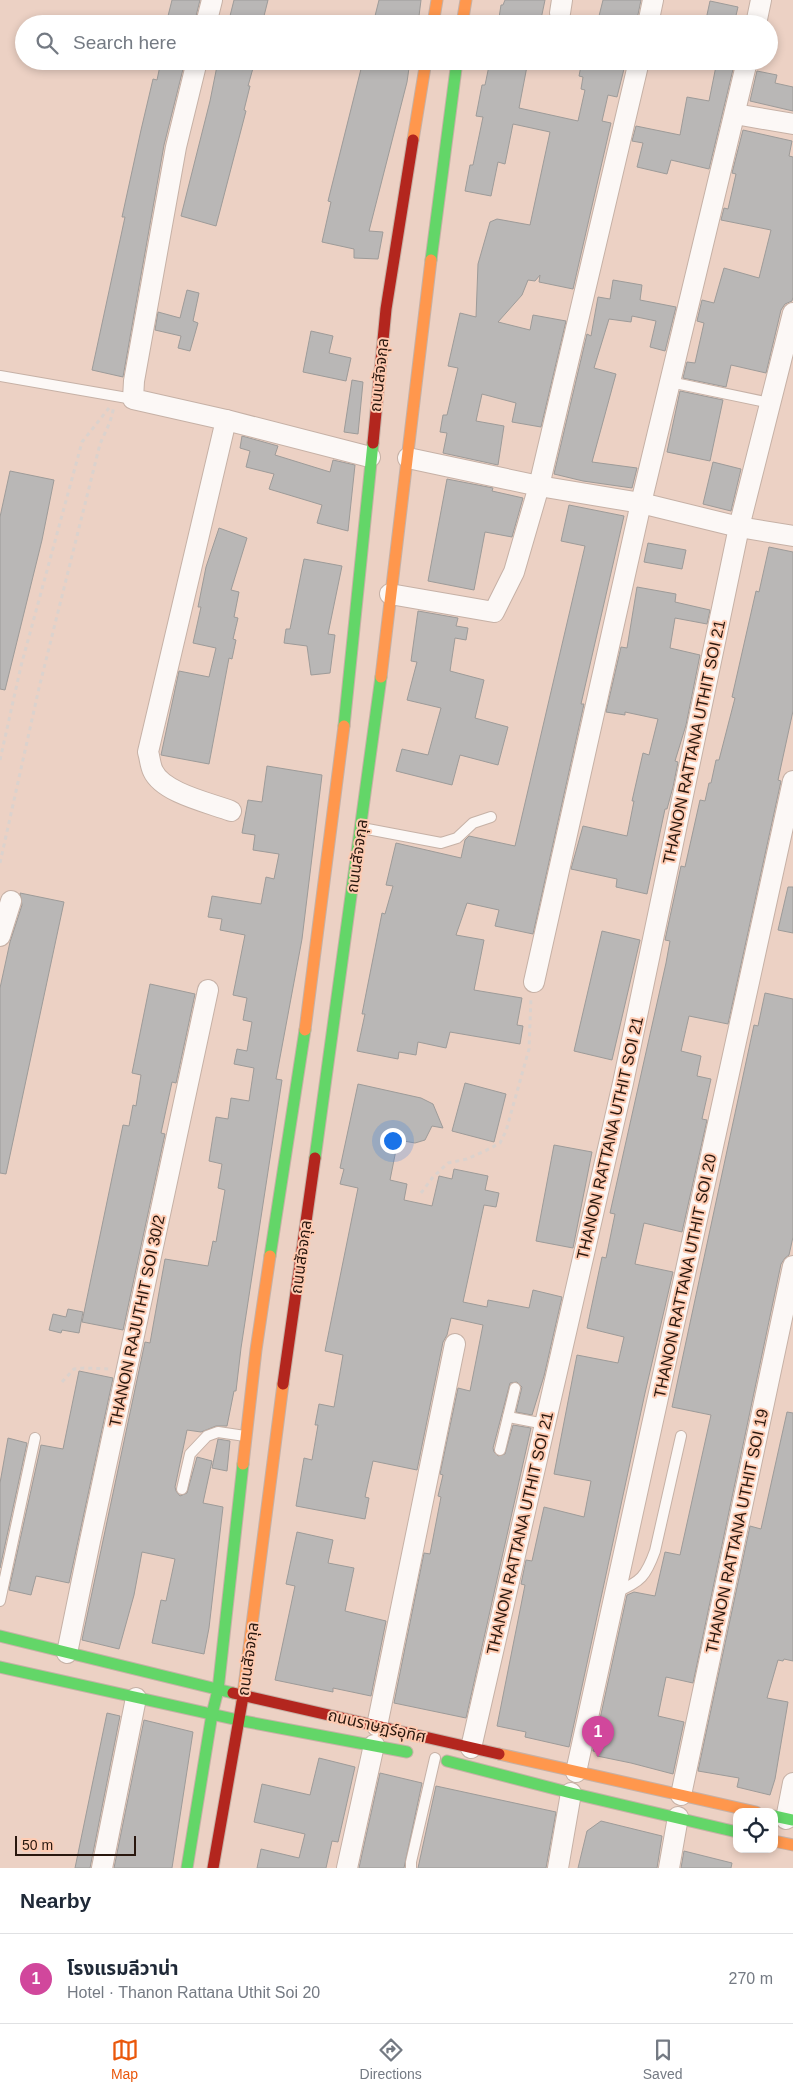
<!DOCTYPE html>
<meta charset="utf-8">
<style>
body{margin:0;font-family:Arial,"Noto Sans Thai",sans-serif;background:#f6f6f7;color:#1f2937}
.controls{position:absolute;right:15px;bottom:15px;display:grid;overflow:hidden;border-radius:10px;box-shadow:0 2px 8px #0003}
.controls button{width:45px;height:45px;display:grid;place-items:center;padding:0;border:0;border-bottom:1px solid #e0e1e3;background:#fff;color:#1f2937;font:25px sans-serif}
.scale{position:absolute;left:15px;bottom:12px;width:121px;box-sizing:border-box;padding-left:5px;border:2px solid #29170e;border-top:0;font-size:14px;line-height:18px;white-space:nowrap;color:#29170e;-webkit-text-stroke:4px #fecbb2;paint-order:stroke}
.you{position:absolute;left:392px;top:1140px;width:18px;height:18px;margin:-12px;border:4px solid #fff;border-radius:50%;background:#1a73e8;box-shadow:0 0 0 8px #1a73e833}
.badge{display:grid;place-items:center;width:32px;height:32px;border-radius:50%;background:#ea580c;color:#fff;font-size:16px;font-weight:700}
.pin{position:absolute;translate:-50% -41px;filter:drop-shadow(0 1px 2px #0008)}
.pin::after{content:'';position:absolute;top:26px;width:18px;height:15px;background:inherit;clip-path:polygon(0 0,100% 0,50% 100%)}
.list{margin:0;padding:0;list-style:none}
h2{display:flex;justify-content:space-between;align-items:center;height:65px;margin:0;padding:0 20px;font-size:21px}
h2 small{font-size:16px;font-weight:400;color:#747a83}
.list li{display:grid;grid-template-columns:32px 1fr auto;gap:15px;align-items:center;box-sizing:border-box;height:90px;padding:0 20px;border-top:1px solid #e0e1e3}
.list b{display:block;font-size:19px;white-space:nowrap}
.list p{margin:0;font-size:16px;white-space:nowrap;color:#747a83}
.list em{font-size:16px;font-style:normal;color:#747a83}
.icon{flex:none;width:28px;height:28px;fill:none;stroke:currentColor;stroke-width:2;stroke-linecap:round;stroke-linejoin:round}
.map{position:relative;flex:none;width:793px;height:1868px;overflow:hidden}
.search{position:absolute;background:#fff;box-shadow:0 2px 8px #0003;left:15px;right:15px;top:15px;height:55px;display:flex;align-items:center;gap:12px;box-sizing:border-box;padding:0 18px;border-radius:28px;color:#747a83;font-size:19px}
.sheet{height:155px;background:#fff}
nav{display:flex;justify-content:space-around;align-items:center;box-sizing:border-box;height:70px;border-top:1px solid #e0e1e3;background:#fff;font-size:14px;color:#747a83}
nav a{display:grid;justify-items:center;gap:2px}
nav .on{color:#ea580c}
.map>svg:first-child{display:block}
.building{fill:#b9b7b6;stroke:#9d9b99}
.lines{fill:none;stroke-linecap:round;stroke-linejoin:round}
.lane-casing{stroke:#c6b1a6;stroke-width:12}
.street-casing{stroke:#c6b1a6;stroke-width:22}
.fast-casing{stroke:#c6b1a6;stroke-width:13}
.slow-casing{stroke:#c6b1a6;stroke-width:13}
.jam-casing{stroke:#c6b1a6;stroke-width:13}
.path{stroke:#dbd2cd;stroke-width:3;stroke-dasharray:4 4;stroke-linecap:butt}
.lane{stroke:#fcf8f6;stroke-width:10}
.street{stroke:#fcf8f6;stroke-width:20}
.fast{stroke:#63d668;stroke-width:11}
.slow{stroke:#ff974d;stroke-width:11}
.jam{stroke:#b3261e;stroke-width:11}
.labels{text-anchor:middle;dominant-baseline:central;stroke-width:4;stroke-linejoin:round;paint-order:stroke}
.street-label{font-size:16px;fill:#29170e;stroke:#fecbb2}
</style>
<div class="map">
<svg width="793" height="1868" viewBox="0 0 793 1868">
<rect width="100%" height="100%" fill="#ecd1c4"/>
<g class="building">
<path d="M172,0H200L194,24H166Z"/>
<path d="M234,0H268L262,24H228Z"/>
<path d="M379,0H421L418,24H373Z"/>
<path d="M505,0H545L540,24H498L501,5H503Z"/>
<path d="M603,0H641L636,24H597Z"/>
<path d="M710,1L738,7L734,24H705Z"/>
<path d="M161,61H185L164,145L123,377L92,370L125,217H122L141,130L153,79L157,80Z"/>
<path d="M218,61H255L248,86H250L244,110L246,111L216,226L181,216L210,101Z"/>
<path d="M363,61H410L407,82L369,231L383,232L378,259L354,258V249L322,242L331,202L328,201Z"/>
<path d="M490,61H528L519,108L578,121L585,90L581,89L583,77L579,76L582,61H626L617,97L608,95L602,121L611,123L573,289L539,282L540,275L535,281L528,280L522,295L498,322L530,330L533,315L566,321L541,427L512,422L516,403L482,394L476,421L504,426L498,465L443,453L447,433L440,432L443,415H447L458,368L448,366L460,313L476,317L478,264L490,222L497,219L530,225L550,132L513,124L505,164L498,162L491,196L465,191L470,165H473L483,117L476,116L482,85H485Z"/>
<path d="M717,61H735L709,169L671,160L667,174L637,167L643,143L632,141L636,126L680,135L687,97L709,101Z"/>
<path d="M757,71L777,75L775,83L793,87V111L750,101Z"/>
<path d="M743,130L792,141L789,156L793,157V297L792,301L785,304L781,310L766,373L731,365L726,387L683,378L687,362L695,363L704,323L697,321L702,300L714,303L724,268L759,278L771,230L721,220L724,208L728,209L736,174L732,173Z"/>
<path d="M613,280L642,285L640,300L676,307L665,351L650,347L656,321L632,316L631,322L609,319L594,368L616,374L592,462L637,468L632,488L583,481L554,474L587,334L591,336L598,297L610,299Z"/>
<path d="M187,290L199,293L193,321L198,323L190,351L178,348L181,336L155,330L158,312L180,318Z"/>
<path d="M311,331L333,336L329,353L351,358L346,381L303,372Z"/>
<path d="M352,380L363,382L358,434L344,432Z"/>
<path d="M680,391L723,400L710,461L667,452Z"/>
<path d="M242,436L278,446L275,455L330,472L333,460L355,465L348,531L317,523L322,505L269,489L274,474L246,467L250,451L240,448Z"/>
<path d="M713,462L741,469L731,511L703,504Z"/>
<path d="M10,471L54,480L42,540L5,690L0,689V517Z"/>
<path d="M447,479L493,488L492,491L523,498L512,537L485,532L474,590L428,581Z"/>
<path d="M569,505L624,516L581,704H584L533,934L495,926L499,910L467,903L456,935L484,940L474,990L522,998L517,1025L523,1026L520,1044L450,1032L446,1048L418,1042L416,1055L399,1052L398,1059L357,1051L365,1014H362L382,913L385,914L393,886L386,885L396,843L461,858L465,840L469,836L515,846L585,546L561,541Z"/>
<path d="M219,528L247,538L231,590L239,592L234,617L238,618L233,639L236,640L232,659L229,658L209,764L161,755L179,671L209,677L216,648L193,643L201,607H198L206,567Z"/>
<path d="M648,543L686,550L682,569L644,562Z"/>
<path d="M769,547L793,552V711L778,780L781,781L728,1024L689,1016L681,1051L701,1056L697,1076L711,1079L702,1119L707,1120L682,1232L644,1223L640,1241L635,1264L673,1272L645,1393L569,1747L525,1737L526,1732L497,1726L525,1585L521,1584L526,1560L532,1561L544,1507L584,1517L591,1481L554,1474L577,1355L618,1363L624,1337L587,1328L602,1257L606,1258L615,1214L610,1213L666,963L670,941L665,940L681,866L685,867L700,800L705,801L709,783H711L716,760H719L735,698L732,697L756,591L759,592Z"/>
<path d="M304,559L342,566L328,634L335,635L330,673L311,675L307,646L284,643L286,629H290Z"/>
<path d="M637,587L676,594L675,602L710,610L707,624L675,618L670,648L700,655L686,725L675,761L678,762L673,787L667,809H665L647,894L616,887L617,879L571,869L583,826L627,836L634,801H632L643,753L649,755L658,719L625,712V715L606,712L621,647L627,648Z"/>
<path d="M418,611L458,618L456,626L468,628L466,640L455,638L450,671L484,680L475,718L508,727L498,765L460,755L452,785L396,771L402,749L428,755L441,708L407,700L417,662L411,661Z"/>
<path d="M267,766L322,775L302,939L276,1079L282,1080L241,1348L236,1391H234L227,1426H216L201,1432L187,1430L175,1487L176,1491L180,1496L187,1493L197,1457L212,1461L203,1503L223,1507L209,1628L204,1654L152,1643L161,1600L166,1601L175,1559L142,1552L134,1595L119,1649L82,1640L145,1342L150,1343L165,1259L208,1266L213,1241L216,1242L225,1190L218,1188L222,1164L209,1161L216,1117L228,1119L231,1098L249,1101L254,1068L234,1064L237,1049L247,1051L252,1022L243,1020L247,998L233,995L245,935L220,930L222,919L208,917L212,896L261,904L266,877L274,879L279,854L253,850L255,835L242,833L248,800L262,802Z"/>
<path d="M788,887H793V933L778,930Z"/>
<path d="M20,893L64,902L6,1174L0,1173V988L10,942L22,905Z"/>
<path d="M602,931L640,940L612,1060L574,1051Z"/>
<path d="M150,984L195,994L176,1083L172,1082L161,1133L165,1134L123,1330L82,1322L123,1125L129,1126L133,1105L136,1106L141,1075L132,1073Z"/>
<path d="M765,993L793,999V1237L789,1255L785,1258L781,1264L693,1683L666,1677L658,1716L684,1722L673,1774L631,1763L597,1756L598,1752L593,1751L627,1595L634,1592L655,1596L665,1552L680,1555L711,1415L672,1407L754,1025L758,1026Z"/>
<path d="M465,1083L506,1094L494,1142L452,1131Z"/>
<path d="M358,1084L421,1098L433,1104L443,1128L432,1126L425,1140L415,1143L398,1140L390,1180L407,1184L404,1200L432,1206L439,1176L452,1179L454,1169L488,1176L485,1190L499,1193L496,1207L484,1205L463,1302L487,1307L488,1300L529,1308L533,1290L562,1297L544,1376L532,1415L516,1412L522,1387L517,1382L510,1383L493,1448L494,1452L498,1456L505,1454L513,1425L531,1428L466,1718L394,1703L424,1553L430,1554L441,1497L438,1496L443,1475L440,1474L458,1388L470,1391L483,1325L451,1318L447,1335L443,1342L417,1470L373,1461L365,1497L369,1498L365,1519L296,1506L304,1458L312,1460L318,1425H315L319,1404L334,1407L343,1355L325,1351L358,1188L340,1184L344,1169L340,1168Z"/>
<path d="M554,1145L592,1152L573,1248L536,1241Z"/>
<path d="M68,1309L83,1312L79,1333L62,1330L61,1333L49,1330L53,1314L66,1317Z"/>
<path d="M79,1371L113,1378L69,1583L36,1576L31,1595L9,1590L41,1445L63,1449Z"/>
<path d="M787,1412L793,1413V1661L784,1659L783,1661L778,1660L767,1698L788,1702L775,1779L770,1795L737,1787L739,1778L698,1771L750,1526L761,1529Z"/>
<path d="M8,1438L27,1443L0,1568V1483Z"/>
<path d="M218,1439L230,1441L227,1471L212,1468Z"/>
<path d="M297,1532L333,1540L328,1563L354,1568L345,1611L386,1621L371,1696L333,1688V1692L275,1680L295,1586L286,1584Z"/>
<path d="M107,1713L120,1716L90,1868H75Z"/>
<path d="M144,1720L193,1732L172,1868H114Z"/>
<path d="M319,1758L355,1767L338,1842L332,1841L326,1868H257L261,1849L299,1858L305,1834L254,1822L262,1784L310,1795Z"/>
<path d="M380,1773L422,1783L404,1868H359Z"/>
<path d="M436,1786L556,1812L546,1868H418Z"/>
<path d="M601,1821L662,1836L657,1868H578L587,1831Z"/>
<path d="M684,1851L732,1863L731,1868H681Z"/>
</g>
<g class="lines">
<g class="lane-casing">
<g id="lane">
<path d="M0,376L133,399"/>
<path d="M670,382L770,403"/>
<path d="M362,828L441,843L457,838L473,823L491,817"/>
<path d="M508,1417L545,1424"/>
<path d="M500,1450L515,1388"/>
<path d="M182,1489L190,1454L207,1436L218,1432L245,1436"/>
<path d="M616,1592C641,1582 646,1576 655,1551L681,1436"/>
<path d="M0,1601L35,1438"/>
<path d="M411,1868V1862L435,1758"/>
</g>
</g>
<g class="street-casing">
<g id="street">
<path d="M560,13L562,0"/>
<path d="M206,24L212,0"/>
<path d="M648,24L653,0"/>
<path d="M756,24L761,0"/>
<path d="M197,61L176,147L134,381L133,399L226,420L370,457"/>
<path d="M735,114L793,124"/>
<path d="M226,420L148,752C150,758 150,765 153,771C163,793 210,803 231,811"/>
<path d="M408,458L539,486L641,503L739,527L793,536"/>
<path d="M390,594L494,612L514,572L539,486L639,61"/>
<path d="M0,936L11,901"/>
<path d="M534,982L641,503L747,61"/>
<path d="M67,1653L90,1541L208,990"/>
<path d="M377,1726L455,1344"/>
<path d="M471,1748L623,1083L739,527L793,313"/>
<path d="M576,1772L793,781"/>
<path d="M681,1795L793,1266"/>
<path d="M786,1819L793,1783"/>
<path d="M102,1868L136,1698"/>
<path d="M347,1868L374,1745"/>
<path d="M558,1868L571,1793"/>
<path d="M669,1868L678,1817"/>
</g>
</g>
<g class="fast-casing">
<g id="fast">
<path d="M431,260L457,61"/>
<path d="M344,726L373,443"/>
<path d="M315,1158L381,677"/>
<path d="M270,1256L305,1030"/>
<path d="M0,1636L233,1693"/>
<path d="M0,1667L238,1720L407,1752"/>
<path d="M447,1761L571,1793L737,1832"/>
<path d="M774,1816L793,1820"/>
<path d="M187,1868L212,1714L218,1690L243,1464"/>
</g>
</g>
<g class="slow-casing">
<g id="slow">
<path d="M433,24L437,0"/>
<path d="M462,24L466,0"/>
<path d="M413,140L426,61"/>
<path d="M381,677L431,260"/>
<path d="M305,1030L344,726"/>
<path d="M243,1464L256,1350L270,1256"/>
<path d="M242,1702L283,1384"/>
<path d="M499,1754L756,1812"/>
<path d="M774,1841L793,1845"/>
</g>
</g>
<g class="jam-casing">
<g id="jam">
<path d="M373,443L386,309L413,140"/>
<path d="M283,1384L315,1158"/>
<path d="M233,1693L499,1754"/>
<path d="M213,1868L242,1702"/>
</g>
</g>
<g class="path">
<path d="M0,760L21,666L82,442L109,408"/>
<path d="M0,863L39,688L100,444L110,422L114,407"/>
<path d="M421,1193L433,1177L448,1163L467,1159L485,1151L500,1143L506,1131L529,1049L531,997"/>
<path d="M62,1382L74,1369L84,1368L111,1369"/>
</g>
<use href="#lane" class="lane"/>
<use href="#street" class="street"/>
<use href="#fast" class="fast"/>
<use href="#slow" class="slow"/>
<use href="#jam" class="jam"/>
</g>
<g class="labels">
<g class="street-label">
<text transform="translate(379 375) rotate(-84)">ถนนสัจจกุล</text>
<text transform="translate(694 742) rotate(-78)">THANON RATTANA UTHIT SOI 21</text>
<text transform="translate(357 856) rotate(-82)">ถนนสัจจกุล</text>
<text transform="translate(610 1138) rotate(-77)">THANON RATTANA UTHIT SOI 21</text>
<text transform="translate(301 1257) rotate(-82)">ถนนสัจจกุล</text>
<text transform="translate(685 1276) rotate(-78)">THANON RATTANA UTHIT SOI 20</text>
<text transform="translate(137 1321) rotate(-78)">THANON RAJUTHIT SOI 30/2</text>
<text transform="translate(737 1531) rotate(-78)">THANON RATTANA UTHIT SOI 19</text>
<text transform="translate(520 1533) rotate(-77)">THANON RATTANA UTHIT SOI 21</text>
<text transform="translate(248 1659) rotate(-82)">ถนนสัจจกุล</text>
<text transform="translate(377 1726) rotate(13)">ถนนราษฏร์อุทิศ</text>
</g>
</g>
</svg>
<div class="controls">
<button><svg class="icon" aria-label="locate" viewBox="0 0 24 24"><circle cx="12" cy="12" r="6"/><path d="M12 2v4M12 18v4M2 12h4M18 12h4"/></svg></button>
</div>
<div class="scale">50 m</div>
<div class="you"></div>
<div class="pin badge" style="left:598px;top:1757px;background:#d1479c">1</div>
<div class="search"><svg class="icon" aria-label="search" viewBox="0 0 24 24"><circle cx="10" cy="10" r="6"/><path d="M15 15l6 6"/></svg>Search here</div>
</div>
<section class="sheet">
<h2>Nearby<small></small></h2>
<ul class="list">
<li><span class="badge" style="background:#d1479c">1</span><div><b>โรงแรมลีวาน่า</b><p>Hotel · Thanon Rattana Uthit Soi 20</p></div><em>270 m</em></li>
</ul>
</section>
<nav>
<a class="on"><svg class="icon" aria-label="map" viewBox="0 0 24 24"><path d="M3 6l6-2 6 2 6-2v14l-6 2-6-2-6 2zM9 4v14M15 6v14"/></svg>Map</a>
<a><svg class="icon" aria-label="directions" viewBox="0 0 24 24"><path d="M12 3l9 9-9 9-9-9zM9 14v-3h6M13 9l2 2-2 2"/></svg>Directions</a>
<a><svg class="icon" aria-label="saved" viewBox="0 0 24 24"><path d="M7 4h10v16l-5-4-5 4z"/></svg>Saved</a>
</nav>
